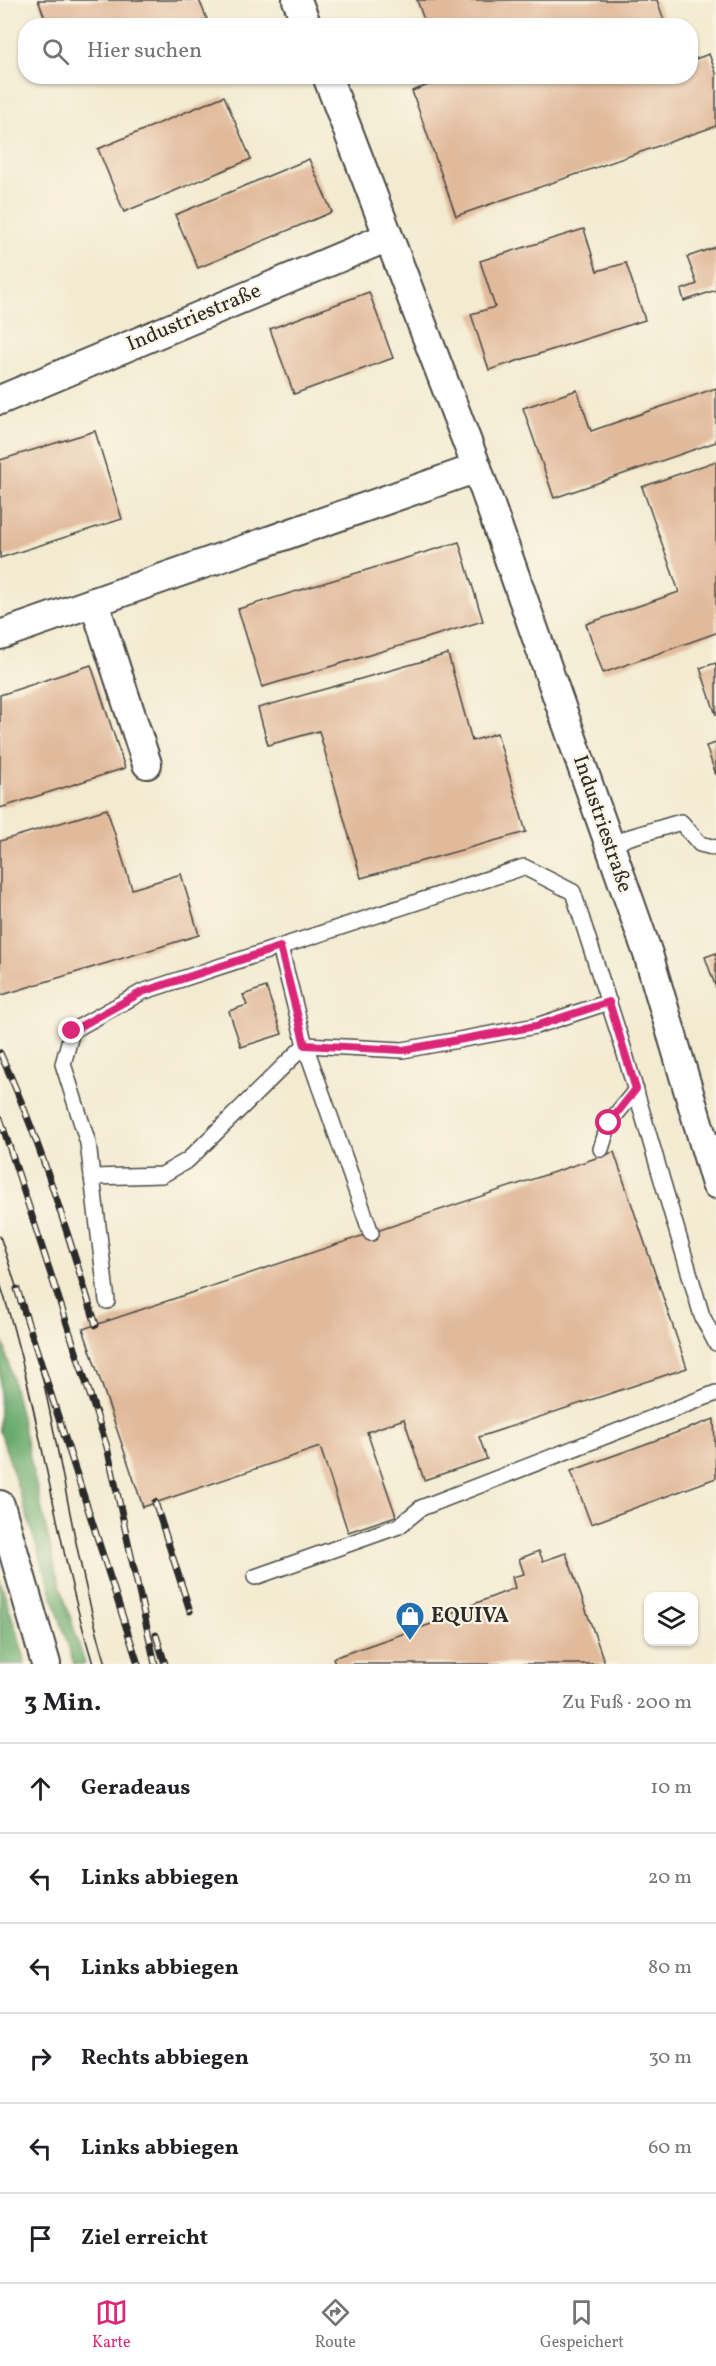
<!DOCTYPE html>
<html lang="de">
<meta charset="utf-8">
<style>
body{margin:0;font-family:Vollkorn,serif;background:#f2f2f2;color:#202124}
.controls{position:absolute;right:18px;bottom:18px;display:grid;overflow:hidden;border-radius:12px;box-shadow:0 2px 4px #0004}
.controls button{width:54px;height:54px;display:grid;place-items:center;padding:0;border:0;border-bottom:2px solid #e0e0e0;background:#fff;color:#202124;font:30px sans-serif}
.stop{position:absolute;width:18px;height:18px;margin:-14px;border:4px solid #db2777;border-radius:50%;background:#fff}
.stop.end{background:#db2777;border-color:#fff;box-shadow:0 2px 6px #0008}
.list{margin:0;padding:0;list-style:none}
h2{display:flex;justify-content:space-between;align-items:center;height:78px;margin:0;padding:0 24px;font-size:26px}
h2 small{font-size:20px;font-weight:400;color:#757577}
.list li{display:grid;grid-template-columns:39px 1fr auto;gap:18px;align-items:center;box-sizing:border-box;height:90px;padding:0 24px;border-top:2px solid #e0e0e0}
.list b{display:block;font-size:22px;white-space:nowrap}
.list em{font-size:20px;font-style:normal;color:#757577}
.icon{flex:none;width:33px;height:33px;fill:none;stroke:currentColor;stroke-width:2;stroke-linecap:round;stroke-linejoin:round}
.map{position:relative;flex:none;width:716px;height:1664px;overflow:hidden}
.search{position:absolute;background:#fff;box-shadow:0 2px 4px #0004;left:18px;right:18px;top:18px;height:66px;display:flex;align-items:center;gap:15px;box-sizing:border-box;padding:0 21px;border-radius:24px;color:#757577;font-size:22px}
.sheet{height:618px;background:#fff}
nav{display:flex;justify-content:space-around;align-items:center;box-sizing:border-box;height:84px;border-top:2px solid #e0e0e0;background:#fff;font-size:16px;color:#757577}
nav a{display:grid;justify-items:center;gap:3px}
nav .on{color:#db2777}
.map>svg:first-child{display:block}
.forest{fill:#6bab6d;stroke:#4b6b4c;stroke-width:1.5}
.building{fill:#e1ba9b}
.lines{fill:none;stroke-linecap:round;stroke-linejoin:round}
.lane-casing{stroke:#494844;stroke-width:18}
.street-casing{stroke:#494844;stroke-width:32}
.lane{stroke:#fff;stroke-width:15}
.street{stroke:#fff;stroke-width:28}
.tram{stroke:#2b2b2b;stroke-width:1.5}
.rail-casing{stroke:#2b2b2b;stroke-width:7}
.rail{stroke:#fcf5e5;stroke-width:4.5;stroke-dasharray:14;stroke-linecap:butt}
.route{stroke:#db2777;stroke-width:8}
.labels{text-anchor:middle;dominant-baseline:central;stroke-width:4.5;stroke-linejoin:round;paint-order:stroke}
.street-label{font-size:21px;fill:#2b2b2b;stroke:#fcf5e5}
.poi-label{font-size:21px;font-weight:bold;fill:#2b2b2b;stroke:#fcf5e5;text-anchor:start}
</style>
<div class="map">
<svg width="716" height="1664" viewBox="0 0 716 1664">
<rect width="100%" height="100%" fill="#fcf5e5"/>
<filter id="ink" filterUnits="userSpaceOnUse"><feTurbulence type="fractalNoise" baseFrequency=".0167" numOctaves="2"/><feDisplacementMap in="SourceGraphic" scale="12" xChannelSelector="R" yChannelSelector="G"/><feConvolveMatrix kernelMatrix="1 2 1 2 8 2 1 2 1" color-interpolation-filters="sRGB"/></filter>
<filter id="wash" filterUnits="userSpaceOnUse"><feTurbulence type="fractalNoise" baseFrequency=".008" numOctaves="4" result="noise"/><feDisplacementMap in="SourceGraphic" scale="24" xChannelSelector="R" yChannelSelector="G"/><feGaussianBlur stdDeviation="1.35" result="paint"/><feColorMatrix in="noise" values="0 0 0 0 0 0 0 0 0 0 0 0 0 0 0 0 0 1.4 0 .05"/><feComposite in="paint" operator="in"/></filter>
<g filter="url(#wash)">
<rect width="100%" height="100%" fill="#f3ebd1"/>
<g class="forest">
<path d="M0,1336L5,1348L56,1572L85,1664H74L0,1431Z"/>
<path d="M0,1579L25,1659V1664H0Z"/>
</g>
<g id="blocks">
<g class="building">
<path d="M38,0H199L207,19L190,26H48Z"/>
<path d="M417,0H657L666,26H426Z"/>
<path d="M709,54L716,73V126L456,216L412,91L445,79L444,76H690V61Z"/>
<path d="M224,96L251,159L124,212L98,149Z"/>
<path d="M309,159L332,212L198,268L175,215Z"/>
<path d="M584,229L597,271L626,263L645,320L489,370L471,314L495,307L480,261Z"/>
<path d="M716,247V290L684,301L681,290L697,284L687,257Z"/>
<path d="M369,292L393,358L294,394L270,329Z"/>
<path d="M716,388V442L554,498L523,408L577,390L591,431Z"/>
<path d="M95,431L122,519L0,558V460Z"/>
<path d="M716,461V633L603,673L586,624L679,592L642,487Z"/>
<path d="M459,542L483,621L262,687L238,609Z"/>
<path d="M448,654L472,741L497,733L526,832L361,878L319,731L268,745L258,708Z"/>
<path d="M716,663V715L700,668Z"/>
<path d="M91,665L125,768L0,808V695Z"/>
<path d="M716,743V775L706,746Z"/>
<path d="M107,809L132,889L181,874L199,935L2,995L0,988V841Z"/>
<path d="M716,953V988L705,957Z"/>
<path d="M266,987L282,1034L241,1047L229,1011L247,1005L243,995Z"/>
<path d="M614,1152L687,1368L479,1437L487,1459L424,1480L404,1419L367,1432L396,1516L348,1532L320,1447L143,1507L83,1329Z"/>
<path d="M714,1419L716,1478L591,1524L571,1471Z"/>
<path d="M539,1551L543,1561L566,1553L605,1664H335L333,1658L431,1624L438,1618L515,1588L512,1577L524,1574L519,1559Z"/>
</g>
</g>
</g>
<g filter="url(#ink)">
<use href="#blocks" fill-opacity="0" stroke="#494844" stroke-width="1.5"/>
<g class="lines">
<g class="lane-casing">
<g id="lane">
<path d="M609,847L627,838L681,822L700,844L716,848"/>
<path d="M280,947L305,1045L371,1233"/>
<path d="M601,1149L609,1123L636,1090"/>
<path d="M92,1177L162,1175L188,1160L305,1045L403,1050L536,1026L609,1002"/>
<path d="M107,1301L88,1143L63,1064L72,1031L142,992L524,867L573,892L622,1044L702,1316L716,1343"/>
<path d="M255,1577L399,1526L421,1508L716,1393"/>
</g>
</g>
<g class="street-casing">
<g id="street">
<path d="M297,0L307,26"/>
<path d="M327,76L477,468L648,954L716,1184"/>
<path d="M0,400L388,237"/>
<path d="M94,602L147,764"/>
<path d="M0,635L477,468"/>
<path d="M0,1505L46,1664"/>
</g>
</g>
<use href="#lane" class="lane"/>
<use href="#street" class="street"/>
<g class="tram">
<path d="M0,1236C16,1286 33,1337 45,1389C65,1481 79,1574 106,1664"/>
<path d="M0,1283C40,1408 55,1539 93,1664"/>
</g>
<g class="rail-casing">
<g id="rail">
<path d="M0,1053C41,1140 67,1234 96,1325"/>
<path d="M0,1118L107,1447L155,1664"/>
<path d="M17,1289L138,1664"/>
<path d="M155,1502L190,1611"/>
<path d="M156,1635L165,1664"/>
</g>
</g>
<use href="#rail" class="rail"/>
</g>
</g>
<g class="lines" filter="url(#ink)">
<path class="route" d="M72,1031L142,992L280,947L305,1045L403,1050L536,1026L609,1002L636,1089L609,1123"/>
</g>
<defs>
<g id="shop-pin" transform="scale(1.5)"><path d="M0 17L-7.5 6A9.5 9.5 0 1 1 7.5 6Z" fill="#1f6fb2" stroke="#fcf5e5"/><path d="M-5-2.5h2.3a2.7 3.5 0 0 1 5.4 0H5L5.5 6h-11ZM-1.5-2.5h3a1.5 2.3 0 0 0-3 0Z" fill="#fff"/></g>
</defs>
<g fill-rule="evenodd">
<use href="#shop-pin" x="410" y="1616"/>
</g>
<g class="labels">
<g class="street-label">
<text transform="translate(194 318) rotate(-23)">Industriestraße</text>
<text transform="translate(602 824) rotate(71)">Industriestraße</text>
</g>
<g class="poi-label">
<text x="431" y="1616">EQUIVA</text>
</g>
</g>
</svg>
<div class="controls">
<button><svg class="icon" aria-label="layers" viewBox="0 0 24 24"><path d="M12 4l9 5-9 5-9-5zM3 14l9 5 9-5"/></svg></button>
</div>
<div class="stop" style="left:609px;top:1123px"></div>
<div class="stop end" style="left:72px;top:1031px"></div>
<div class="search"><svg class="icon" aria-label="search" viewBox="0 0 24 24"><circle cx="10" cy="10" r="6"/><path d="M15 15l6 6"/></svg>Hier suchen</div>
</div>
<section class="sheet">
<h2>3 Min.<small>Zu Fuß · 200 m</small></h2>
<ul class="list">
<li><svg class="icon" aria-label="ahead" viewBox="0 0 24 24"><path d="M12 20V5M6 11l6-6 6 6"/></svg><div><b>Geradeaus</b></div><em>10 m</em></li>
<li><svg class="icon" aria-label="left" viewBox="0 0 24 24"><path d="M17 20v-9H6M10 6l-5 5 5 5"/></svg><div><b>Links abbiegen</b></div><em>20 m</em></li>
<li><svg class="icon" aria-label="left" viewBox="0 0 24 24"><path d="M17 20v-9H6M10 6l-5 5 5 5"/></svg><div><b>Links abbiegen</b></div><em>80 m</em></li>
<li><svg class="icon" aria-label="right" viewBox="0 0 24 24"><path d="M7 20v-9h11M14 6l5 5-5 5"/></svg><div><b>Rechts abbiegen</b></div><em>30 m</em></li>
<li><svg class="icon" aria-label="left" viewBox="0 0 24 24"><path d="M17 20v-9H6M10 6l-5 5 5 5"/></svg><div><b>Links abbiegen</b></div><em>60 m</em></li>
<li><svg class="icon" aria-label="arrive" viewBox="0 0 24 24"><path d="M6 21V4h12l-3 4 3 4H6"/></svg><div><b>Ziel erreicht</b></div></li>
</ul>
</section>
<nav>
<a class="on"><svg class="icon" aria-label="map" viewBox="0 0 24 24"><path d="M3 6l6-2 6 2 6-2v14l-6 2-6-2-6 2zM9 4v14M15 6v14"/></svg>Karte</a>
<a><svg class="icon" aria-label="directions" viewBox="0 0 24 24"><path d="M12 3l9 9-9 9-9-9zM9 14v-3h6M13 9l2 2-2 2"/></svg>Route</a>
<a><svg class="icon" aria-label="saved" viewBox="0 0 24 24"><path d="M7 4h10v16l-5-4-5 4z"/></svg>Gespeichert</a>
</nav>
